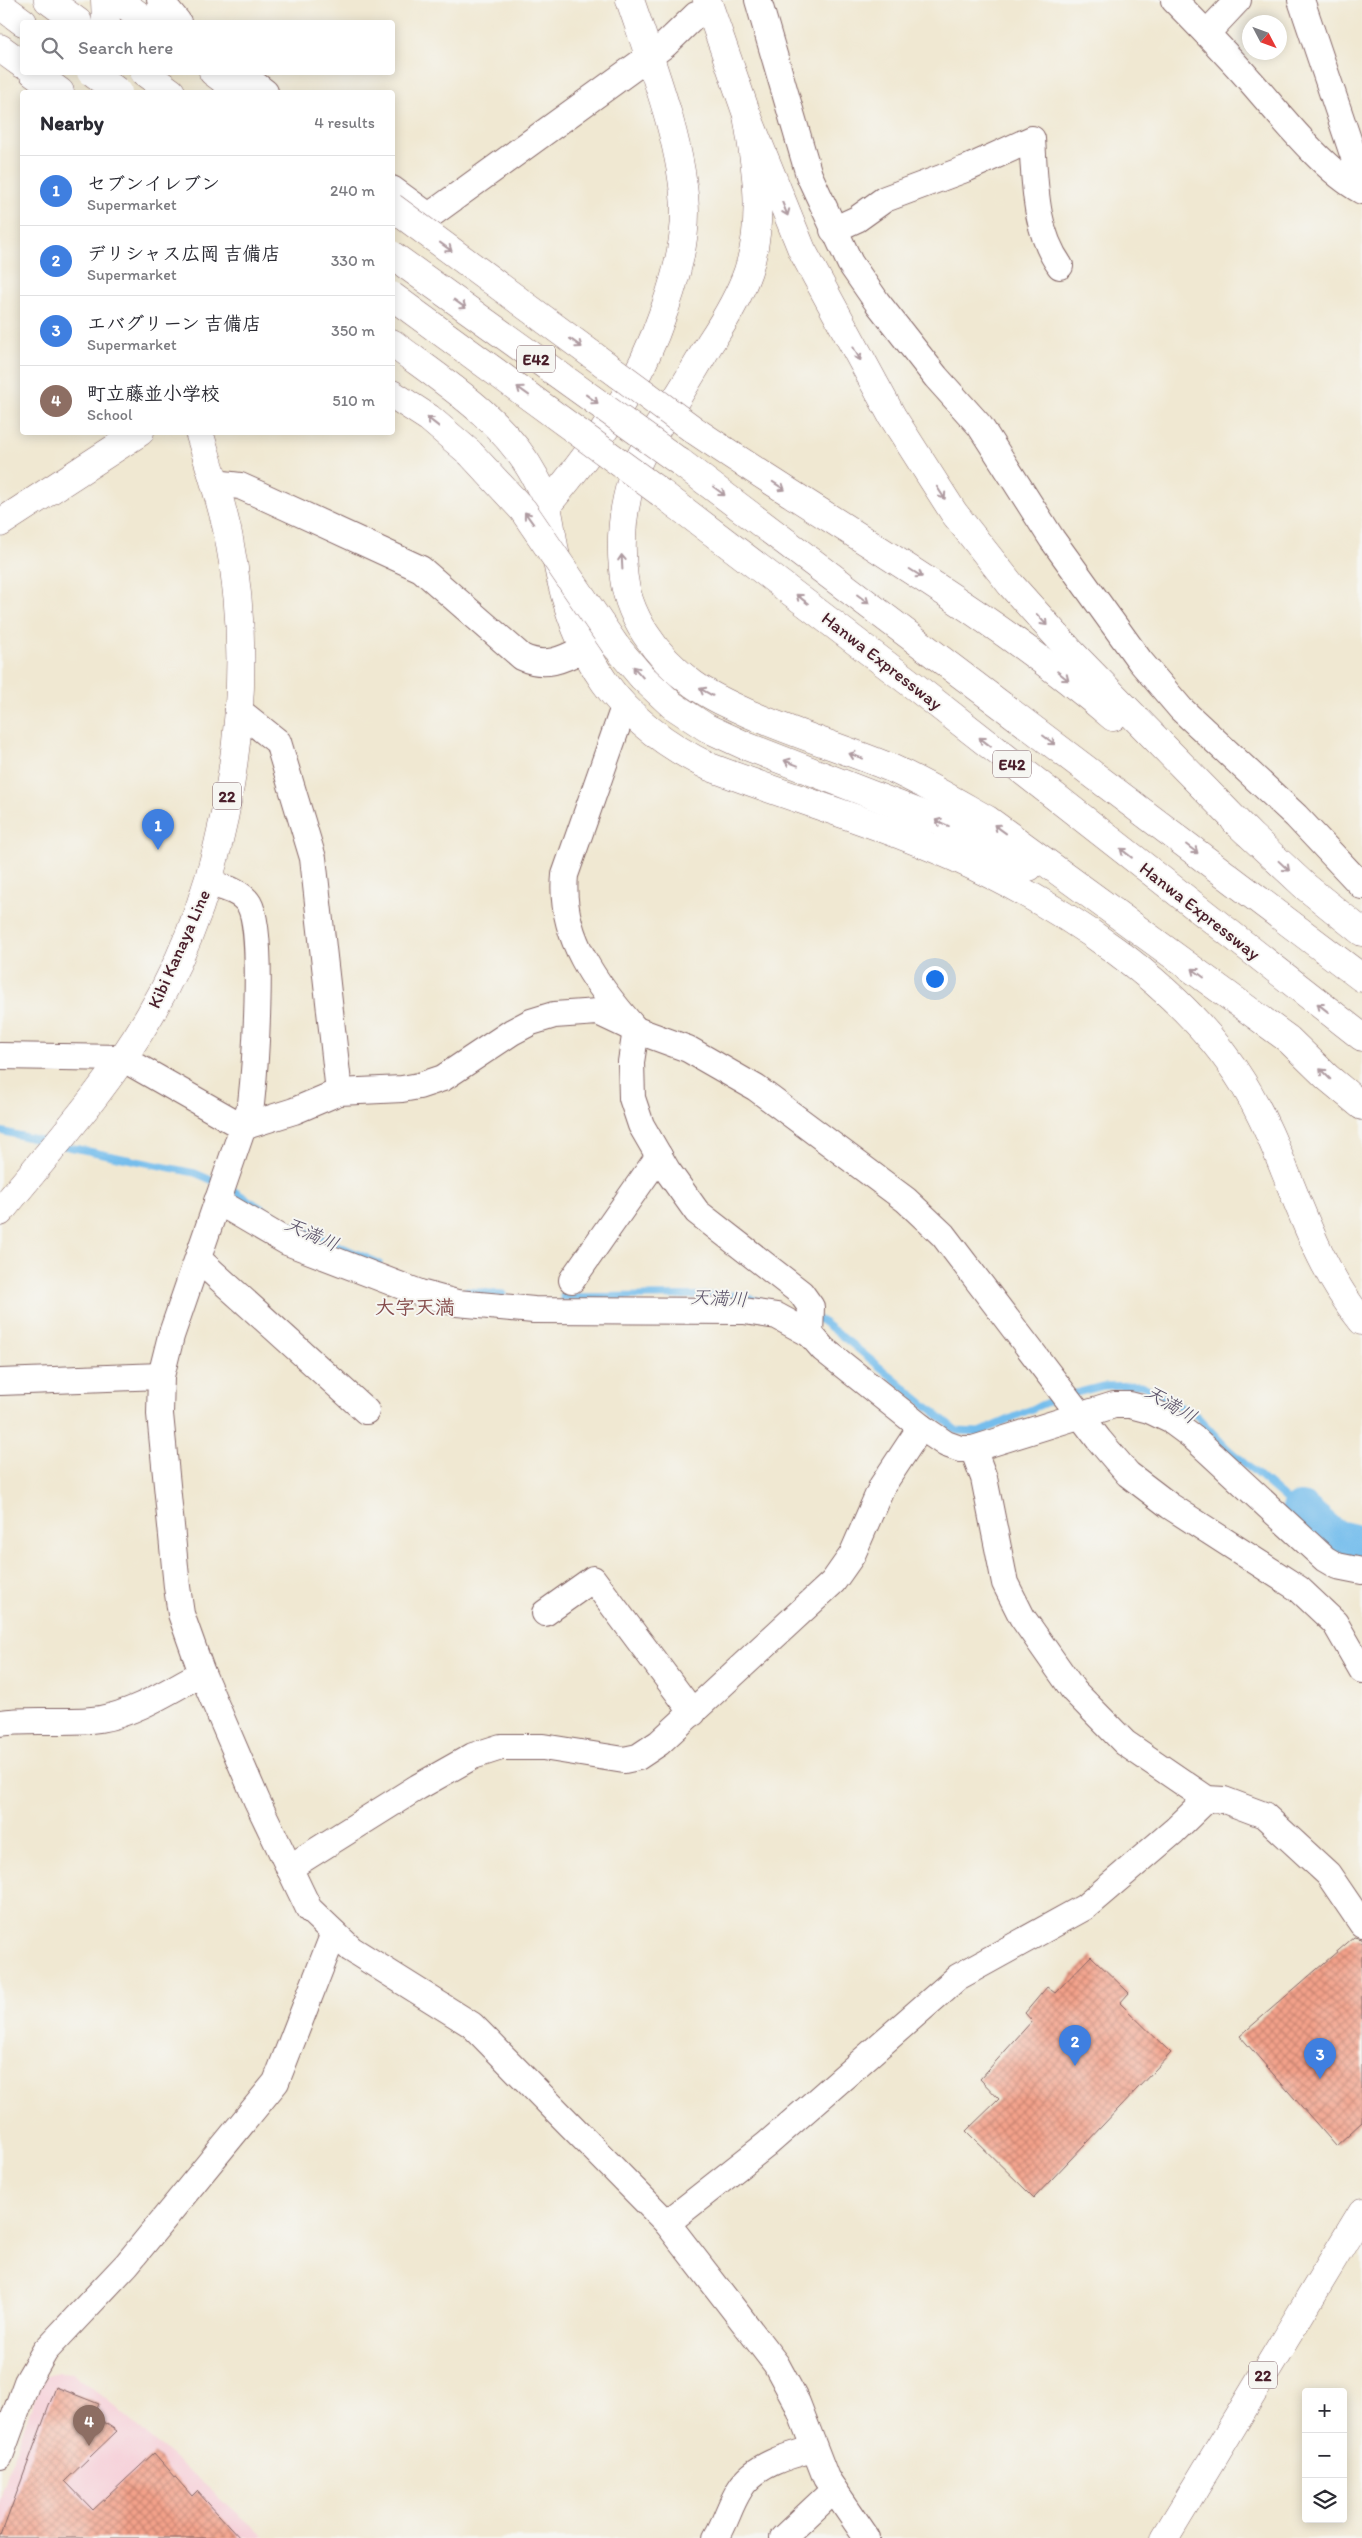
<!DOCTYPE html>
<meta charset="utf-8">
<style>
body{margin:0;font-family:Itim,"Klee One",sans-serif;background:#f2f2f3;color:#2b2b33}
.controls{position:absolute;right:15px;bottom:15px;display:grid;overflow:hidden;border-radius:5px;box-shadow:0 2px 12px #0003}
.controls button{width:45px;height:45px;display:grid;place-items:center;padding:0;border:0;border-bottom:1px solid #e1e1e2;background:#fff;color:#2b2b33;font:25px sans-serif}
.compass{position:absolute;left:1242px;top:15px;width:45px;height:45px;border-radius:50%;background:#fff;box-shadow:0 2px 12px #0003;rotate:131deg}
.you{position:absolute;left:934px;top:978px;width:18px;height:18px;margin:-12px;border:4px solid #fff;border-radius:50%;background:#1a73e8;box-shadow:0 0 0 8px #1a73e833}
.badge{display:grid;place-items:center;width:32px;height:32px;border-radius:50%;background:#d93025;color:#fff;font-size:16px;font-weight:700}
.pin{position:absolute;translate:-50% -41px;filter:drop-shadow(0 1px 2px #0008)}
.pin::after{content:'';position:absolute;top:26px;width:18px;height:15px;background:inherit;clip-path:polygon(0 0,100% 0,50% 100%)}
.list{margin:0;padding:0;list-style:none}
h2{display:flex;justify-content:space-between;align-items:center;height:65px;margin:0;padding:0 20px;font-size:21px}
h2 small{font-size:16px;font-weight:400;color:#7c7c81}
.list li{display:grid;grid-template-columns:32px 1fr auto;gap:15px;align-items:center;box-sizing:border-box;height:70px;padding:0 20px;border-top:1px solid #e1e1e2}
.list b{display:block;font-size:19px;white-space:nowrap}
.list p{margin:0;font-size:16px;white-space:nowrap;color:#7c7c81}
.list em{font-size:16px;font-style:normal;color:#7c7c81}
.icon{flex:none;width:28px;height:28px;fill:none;stroke:currentColor;stroke-width:2;stroke-linecap:round;stroke-linejoin:round}
.map{position:relative;flex:none;width:1362px;height:2538px;overflow:hidden}
.search{position:absolute;background:#fff;box-shadow:0 2px 12px #0003;left:20px;top:20px;width:375px;height:55px;display:flex;align-items:center;gap:12px;box-sizing:border-box;padding:0 18px;border-radius:5px;color:#7c7c81;font-size:19px}
.panel{position:absolute;background:#fff;box-shadow:0 2px 12px #0003;left:20px;top:90px;width:375px;height:345px;border-radius:5px}
.map>svg:first-child{display:block}
.built{fill:#f6cfd8}
.lines{fill:none;stroke-linecap:round;stroke-linejoin:round}
.stream{stroke:#74bdec;stroke-width:7}
.river{stroke:#74bdec;stroke-width:40}
.building{fill:url(#building-cross-hatch)}
.minor-casing{stroke:#846565;stroke-width:28}
.tertiary-casing{stroke:#846565;stroke-width:29}
.primary-casing{stroke:#846565;stroke-width:29}
.motorway-casing{stroke:#846565;stroke-width:29}
.minor{stroke:#fff;stroke-width:26}
.tertiary{stroke:#fff;stroke-width:28}
.primary{stroke:#fff;stroke-width:28}
.motorway{stroke:#fff;stroke-width:28}
.motorway-bridge-casing{stroke:#846565;stroke-width:29;stroke-linecap:butt}
.motorway-bridge{stroke:#fff;stroke-width:28}
.oneway{stroke:#ae9aa0}
.labels{text-anchor:middle;dominant-baseline:central;stroke-width:4;stroke-linejoin:round;paint-order:stroke}
.shield{fill:#f6f6f2;stroke:#7e6067;stroke-width:1}
.shield-label{font-size:16px;font-weight:bold;fill:#4a1f2b}
.street-label{font-size:18px;fill:#4a1f2b;stroke:#f6f6f2}
.water-label{font-size:19px;font-style:italic;fill:#574e65;stroke:#f6f6f2}
.quarter-label{font-size:20px;font-weight:bold;fill:#854c4c;stroke:#f6f6f2}
</style>
<div class="map">
<svg width="1362" height="2538" viewBox="0 0 1362 2538">
<defs>
<pattern id="building-cross-hatch" width="8" height="8" patternUnits="userSpaceOnUse" patternTransform="scale(1.25)"><rect width="8" height="8" fill="#f3a18a"/><path d="M0 0l8 8M0 8l8-8" fill="none" stroke="#c78371"/></pattern>
</defs>
<rect width="100%" height="100%" fill="#f6f6f2"/>
<filter id="ink" filterUnits="userSpaceOnUse"><feTurbulence type="fractalNoise" baseFrequency=".02" numOctaves="2"/><feDisplacementMap in="SourceGraphic" scale="10" xChannelSelector="R" yChannelSelector="G"/><feConvolveMatrix kernelMatrix="1 2 1 2 8 2 1 2 1" color-interpolation-filters="sRGB"/></filter>
<filter id="wash" filterUnits="userSpaceOnUse"><feTurbulence type="fractalNoise" baseFrequency=".0096" numOctaves="4" result="noise"/><feDisplacementMap in="SourceGraphic" scale="20" xChannelSelector="R" yChannelSelector="G"/><feGaussianBlur stdDeviation="1.12" result="paint"/><feColorMatrix in="noise" values="0 0 0 0 0 0 0 0 0 0 0 0 0 0 0 0 0 1.4 0 .05"/><feComposite in="paint" operator="in"/></filter>
<g filter="url(#wash)">
<rect width="100%" height="100%" fill="#f0e8d2"/>
<path class="built" d="M58,2372L73,2373L105,2398L266,2538H0V2499L10,2466L33,2402L42,2384L47,2375Z"/>
<g class="lines">
<g class="stream">
<path d="M0,1131L48,1142"/>
<path d="M64,1146L195,1173L218,1183"/>
<path d="M228,1187L282,1221L379,1263"/>
<path d="M466,1291L503,1294"/>
<path d="M563,1297L733,1295L760,1301"/>
<path d="M815,1318L822,1321L853,1345L957,1431L980,1432L1059,1397"/>
<path d="M1072,1394L1103,1386L1142,1385L1197,1416L1227,1448L1301,1512"/>
</g>
<path class="river" d="M1301,1512L1333,1539L1362,1546"/>
</g>
<g id="blocks">
<g class="building">
<path d="M1354,1937L1362,1939V2122L1336,2146L1240,2036Z"/>
<path d="M1091,1956L1129,1993L1120,2003L1171,2053L1034,2198L966,2131L999,2099L980,2079L1032,2021L1025,2013L1047,1987L1055,1993Z"/>
<path d="M56,2387L99,2404L94,2415L117,2431L65,2481L93,2510L154,2453L192,2496L197,2491L240,2538H0Z"/>
</g>
</g>
</g>
<g filter="url(#ink)">
<use href="#blocks" fill-opacity="0" stroke="#846565" stroke-width="1"/>
<g class="lines">
<g class="minor-casing">
<g id="minor">
<path d="M160,0L178,22"/>
<path d="M758,0L809,175L850,263L877,302L936,377L980,426L1052,539L1140,661L1181,709L1296,816L1362,886"/>
<path d="M1174,0C1201,28 1228,55 1253,84C1282,117 1323,170 1362,191"/>
<path d="M1301,0L1362,181"/>
<path d="M1207,33L1238,0"/>
<path d="M239,72L265,92"/>
<path d="M392,189L429,216L665,45L696,15"/>
<path d="M833,230L857,219L885,199L968,168L1032,139C1035,181 1034,230 1060,266"/>
<path d="M215,483L240,486L258,494L421,569L522,657C545,668 562,660 583,649"/>
<path d="M624,707L565,875C559,937 597,986 636,1030L631,1062L632,1098L641,1125L667,1170L697,1212L801,1293L811,1307L810,1334L823,1349L921,1427L946,1444L960,1449H973L984,1478L1005,1583L1022,1617L1074,1691L1125,1743L1207,1799L1224,1800L1264,1815L1328,1874L1362,1924"/>
<path d="M238,710L278,742L313,858L339,1092"/>
<path d="M209,883C222,887 241,891 249,904C265,931 255,1068 251,1104L171,1336L161,1376L160,1414L177,1587L181,1614L202,1673L257,1801L309,1909L351,1949L472,2025L667,2223L776,2364L797,2403L826,2478L867,2538"/>
<path d="M0,1056L122,1058L243,1127L294,1111L339,1092L402,1089L419,1086L443,1078L512,1032L531,1022L554,1015L598,1012L636,1030L688,1049L756,1088L906,1200L943,1235L1099,1440L1128,1474L1170,1506L1299,1589L1335,1623L1362,1670"/>
<path d="M217,1201L287,1242L420,1293L457,1303L534,1310L744,1311L777,1316L810,1334"/>
<path d="M198,1259L366,1411"/>
<path d="M572,1280L659,1156"/>
<path d="M0,1382L161,1376"/>
<path d="M973,1449L1114,1405H1130L1149,1410L1170,1420L1193,1437L1325,1559L1337,1566L1362,1571"/>
<path d="M545,1613L593,1579L693,1713"/>
<path d="M0,1723C33,1718 67,1724 100,1719C136,1713 170,1690 202,1673"/>
<path d="M289,1868L418,1787L473,1756L501,1747H543L624,1760L638,1757L659,1743L833,1582L852,1555L882,1486L921,1427"/>
<path d="M667,2223L766,2145L958,1977L1085,1907L1174,1831L1207,1799"/>
<path d="M0,2456L27,2382L45,2351L127,2264L276,2082L334,1933"/>
<path d="M716,2538C726,2522 730,2504 740,2489C754,2465 789,2455 814,2449"/>
<path d="M783,2538L834,2490"/>
</g>
</g>
<g class="tertiary-casing">
<g id="tertiary">
<path d="M0,48L22,64"/>
<path d="M33,72L60,92"/>
<path d="M392,343C444,382 504,419 535,477C550,503 550,528 556,557C575,658 616,721 710,767C791,798 876,822 956,858C1061,906 1182,983 1243,1083C1290,1160 1304,1251 1362,1321"/>
<path d="M548,504C600,442 639,385 665,308C676,277 685,245 685,212C684,147 651,62 630,0"/>
<path d="M0,523L140,432"/>
</g>
</g>
<g class="primary-casing">
<g id="primary">
<path d="M105,0L106,22"/>
<path d="M0,1212C52,1148 109,1086 150,1015C229,881 259,691 229,539C222,503 210,468 199,432"/>
<path d="M1165,2538L1362,2212"/>
</g>
</g>
<g class="motorway-casing">
<g id="motorway">
<path d="M48,0L78,22"/>
<path d="M118,0L148,22"/>
<path d="M707,0L747,115L802,250L892,416L954,513L1011,585L1072,653L1248,833"/>
<path d="M0,5L23,22"/>
<path d="M144,72L171,92"/>
<path d="M213,72L240,92"/>
<path d="M747,115C756,167 765,219 748,271C739,297 725,320 710,343C698,363 686,384 673,404C658,427 639,453 632,479C623,508 620,539 623,569C626,615 656,657 693,684C711,697 732,706 752,715C798,735 845,749 891,768C924,783 956,802 988,820L1288,1039L1327,1077L1362,1106"/>
<path d="M392,394L429,418L470,453"/>
<path d="M694,430C834,525 984,607 1113,717"/>
<path d="M680,462L1362,978"/>
<path d="M661,493L913,685L1362,1037"/>
<path d="M615,645L642,677L672,705L707,728L746,746L942,822L1029,867"/>
<path d="M1235,821L1306,887L1362,932"/>
</g>
</g>
<use href="#minor" class="minor"/>
<use href="#tertiary" class="tertiary"/>
<use href="#primary" class="primary"/>
<use href="#motorway" class="motorway"/>
<g class="motorway-bridge-casing">
<g id="motorway-bridge">
<path d="M91,72L118,92"/>
<path d="M392,207L694,430"/>
<path d="M392,255L680,462"/>
<path d="M392,296L661,493"/>
<path d="M470,453L523,510L615,645"/>
</g>
</g>
<use href="#motorway-bridge" class="motorway-bridge"/>
</g>
<defs><path id="oneway-shaft" d="M-6 0H5M1.5-3L5.5 0L1.5 3" fill="none" stroke-width="1.6" stroke-linecap="round" stroke-linejoin="round" transform="scale(1.25)"/></defs>
<g class="oneway">
<use href="#oneway-shaft" transform="translate(785 209) rotate(68)"/>
<use href="#oneway-shaft" transform="translate(446 247) rotate(36)"/>
<use href="#oneway-shaft" transform="translate(460 304) rotate(36)"/>
<use href="#oneway-shaft" transform="translate(576 343) rotate(36)"/>
<use href="#oneway-shaft" transform="translate(857 354) rotate(61)"/>
<use href="#oneway-shaft" transform="translate(523 391) rotate(-144)"/>
<use href="#oneway-shaft" transform="translate(592 399) rotate(36)"/>
<use href="#oneway-shaft" transform="translate(433 422) rotate(-142)"/>
<use href="#oneway-shaft" transform="translate(779 486) rotate(33)"/>
<use href="#oneway-shaft" transform="translate(719 491) rotate(37)"/>
<use href="#oneway-shaft" transform="translate(941 493) rotate(57)"/>
<use href="#oneway-shaft" transform="translate(529 518) rotate(-126)"/>
<use href="#oneway-shaft" transform="translate(622 562) rotate(-93)"/>
<use href="#oneway-shaft" transform="translate(916 573) rotate(32)"/>
<use href="#oneway-shaft" transform="translate(802 599) rotate(-142)"/>
<use href="#oneway-shaft" transform="translate(863 599) rotate(37)"/>
<use href="#oneway-shaft" transform="translate(1042 620) rotate(48)"/>
<use href="#oneway-shaft" transform="translate(638 672) rotate(-131)"/>
<use href="#oneway-shaft" transform="translate(1063 676) rotate(39)"/>
<use href="#oneway-shaft" transform="translate(706 692) rotate(-151)"/>
<use href="#oneway-shaft" transform="translate(1049 740) rotate(37)"/>
<use href="#oneway-shaft" transform="translate(985 742) rotate(-142)"/>
<use href="#oneway-shaft" transform="translate(856 756) rotate(-160)"/>
<use href="#oneway-shaft" transform="translate(791 763) rotate(-159)"/>
<use href="#oneway-shaft" transform="translate(942 823) rotate(-156)"/>
<use href="#oneway-shaft" transform="translate(1000 829) rotate(-144)"/>
<use href="#oneway-shaft" transform="translate(1192 849) rotate(37)"/>
<use href="#oneway-shaft" transform="translate(1126 853) rotate(-142)"/>
<use href="#oneway-shaft" transform="translate(1284 866) rotate(43)"/>
<use href="#oneway-shaft" transform="translate(1198 973) rotate(-143)"/>
<use href="#oneway-shaft" transform="translate(1323 1008) rotate(-142)"/>
<use href="#oneway-shaft" transform="translate(1325 1074) rotate(-135)"/>
</g>
</g>
<g class="labels">
<g class="shield">
<rect x="517" y="345.5" width="38" height="27" rx="4"/>
<rect x="993" y="750.5" width="38" height="27" rx="4"/>
<rect x="213" y="782.5" width="28" height="27" rx="4"/>
<rect x="1249" y="2361.5" width="28" height="27" rx="4"/>
</g>
<g class="shield-label">
<text x="536" y="359">E42</text>
<text x="1012" y="764">E42</text>
<text x="227" y="796">22</text>
<text x="1263" y="2375">22</text>
</g>
<g class="street-label">
<text transform="translate(882 661) rotate(38)">Hanwa Expressway</text>
<text transform="translate(1200 911) rotate(38)">Hanwa Expressway</text>
<text transform="translate(179 949) rotate(-66)">Kibi Kanaya Line</text>
</g>
<g class="water-label">
<text transform="translate(312 1234) rotate(24)">天満川</text>
<text transform="translate(719 1298) rotate(3)">天満川</text>
<text transform="translate(1171 1404) rotate(31)">天満川</text>
</g>
<g class="quarter-label">
<text x="415" y="1307">大字天満</text>
</g>
</g>
</svg>
<div class="controls">
<button>+</button>
<button>−</button>
<button><svg class="icon" aria-label="layers" viewBox="0 0 24 24"><path d="M12 4l9 5-9 5-9-5zM3 14l9 5 9-5"/></svg></button>
</div>
<svg class="compass" viewBox="-18 -18 36 36"><path d="M0-13l5 13h-10z" fill="#e53935"/><path d="M0 13l5-13h-10z" fill="#7c7c81"/></svg>
<div class="you"></div>
<div class="pin badge" style="left:158px;top:850px;background:#3f7fe0">1</div>
<div class="pin badge" style="left:1075px;top:2066px;background:#3f7fe0">2</div>
<div class="pin badge" style="left:1320px;top:2079px;background:#3f7fe0">3</div>
<div class="pin badge" style="left:89px;top:2446px;background:#8d6e63">4</div>
<div class="search"><svg class="icon" aria-label="search" viewBox="0 0 24 24"><circle cx="10" cy="10" r="6"/><path d="M15 15l6 6"/></svg>Search here</div>
<section class="panel">
<h2>Nearby<small>4 results</small></h2>
<ul class="list">
<li><span class="badge" style="background:#3f7fe0">1</span><div><b>セブンイレブン</b><p>Supermarket</p></div><em>240 m</em></li>
<li><span class="badge" style="background:#3f7fe0">2</span><div><b>デリシャス広岡 吉備店</b><p>Supermarket</p></div><em>330 m</em></li>
<li><span class="badge" style="background:#3f7fe0">3</span><div><b>エバグリーン 吉備店</b><p>Supermarket</p></div><em>350 m</em></li>
<li><span class="badge" style="background:#8d6e63">4</span><div><b>町立藤並小学校</b><p>School</p></div><em>510 m</em></li>
</ul>
</section>
</div>
